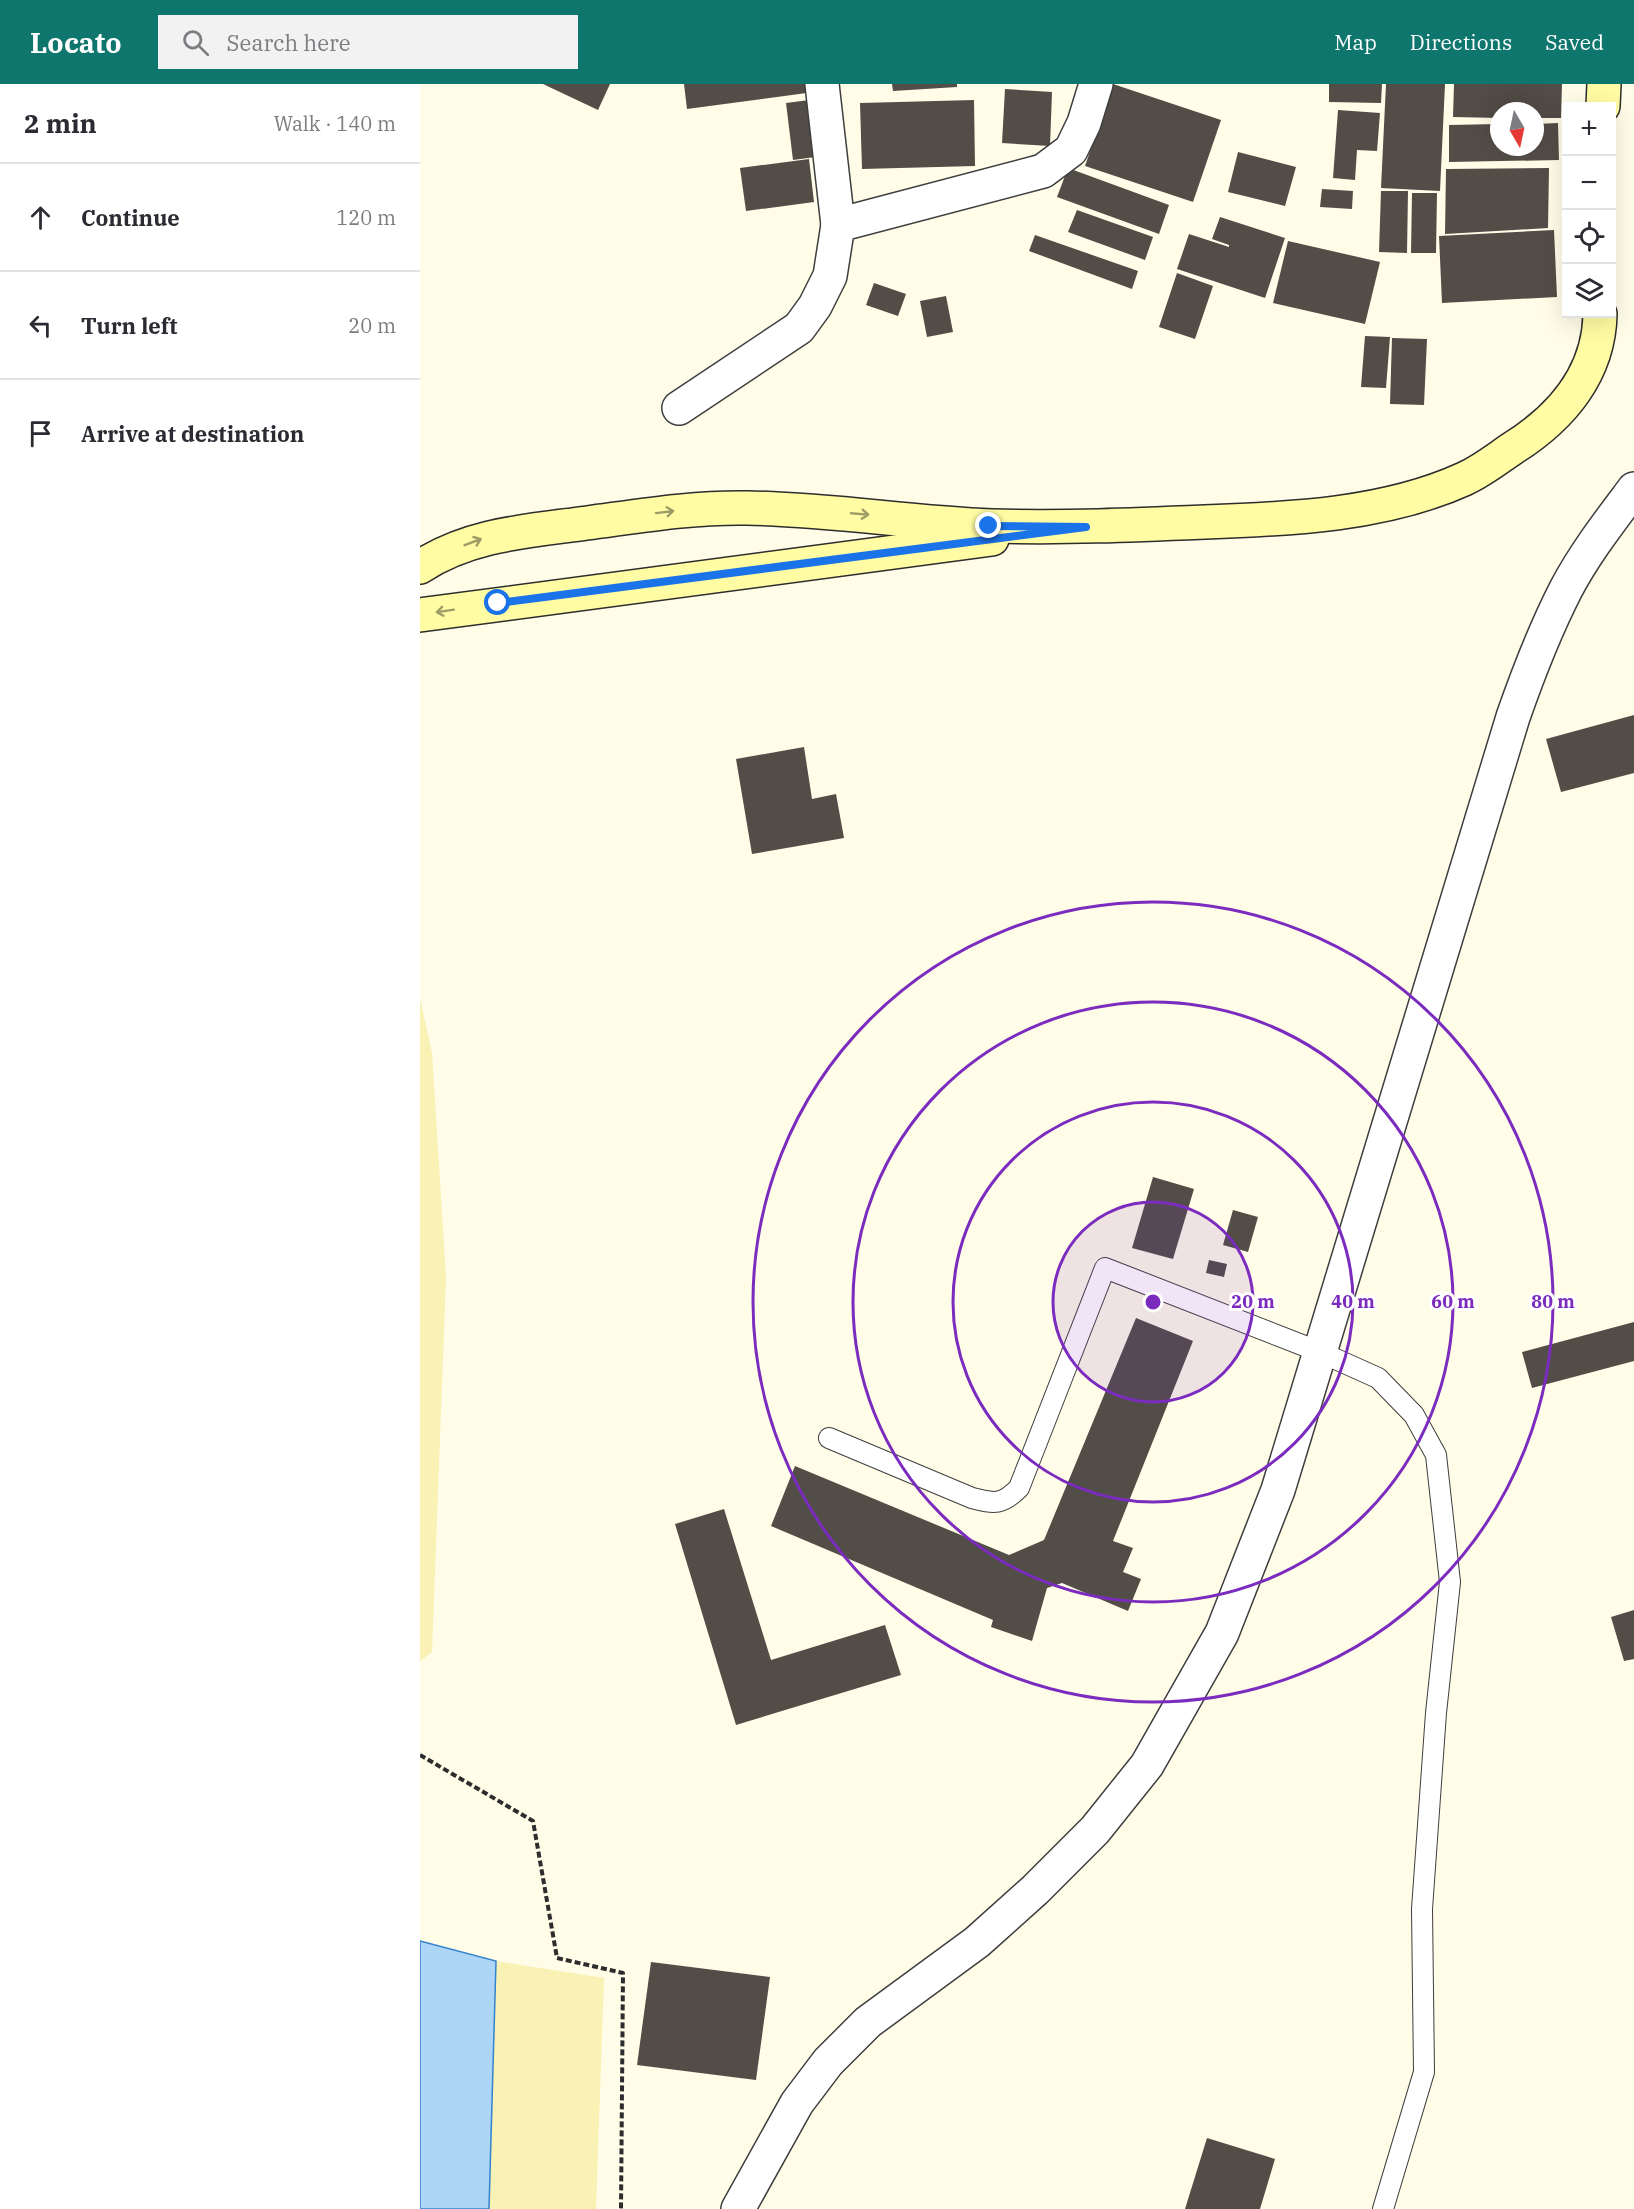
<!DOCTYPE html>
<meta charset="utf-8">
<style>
body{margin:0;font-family:"IBM Plex Serif",serif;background:#f2f2f3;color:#2b2b33}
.controls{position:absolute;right:18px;top:18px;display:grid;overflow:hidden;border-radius:0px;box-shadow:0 6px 24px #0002}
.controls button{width:54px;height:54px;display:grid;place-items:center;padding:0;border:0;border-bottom:2px solid #e1e1e2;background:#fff;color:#2b2b33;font:30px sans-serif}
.compass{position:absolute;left:1070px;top:18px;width:54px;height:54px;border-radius:50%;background:#fff;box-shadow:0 6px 24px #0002;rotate:171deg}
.stop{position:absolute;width:18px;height:18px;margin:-14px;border:4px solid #1a73e8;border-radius:50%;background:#fff}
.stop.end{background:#1a73e8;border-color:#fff;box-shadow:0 2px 6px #0008}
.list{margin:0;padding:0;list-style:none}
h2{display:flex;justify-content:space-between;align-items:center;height:78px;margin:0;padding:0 24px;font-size:26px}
h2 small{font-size:20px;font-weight:400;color:#7c7c81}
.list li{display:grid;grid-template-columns:39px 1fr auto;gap:18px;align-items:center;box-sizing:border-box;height:108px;padding:0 24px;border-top:2px solid #e1e1e2}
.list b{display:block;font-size:22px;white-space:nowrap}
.list em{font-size:20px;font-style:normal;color:#7c7c81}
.icon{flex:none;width:33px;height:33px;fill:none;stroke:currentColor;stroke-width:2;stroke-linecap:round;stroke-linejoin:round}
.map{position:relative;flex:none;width:1214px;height:2125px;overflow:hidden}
header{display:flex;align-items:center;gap:36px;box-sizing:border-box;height:84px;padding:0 30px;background:#0f766e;color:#fff}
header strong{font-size:28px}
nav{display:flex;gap:33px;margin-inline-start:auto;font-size:21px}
.search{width:420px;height:54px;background:#f2f2f3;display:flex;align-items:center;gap:15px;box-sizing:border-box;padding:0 21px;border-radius:0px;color:#7c7c81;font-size:22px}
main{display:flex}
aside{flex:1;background:#fff}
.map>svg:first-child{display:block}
.sand{fill:#faf1b5}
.water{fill:#add5f6;stroke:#3483cd;stroke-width:1.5}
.building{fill:#534d47}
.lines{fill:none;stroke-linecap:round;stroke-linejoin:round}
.lane-casing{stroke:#3e3e3e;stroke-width:22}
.street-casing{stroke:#3e3e3e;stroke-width:36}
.secondary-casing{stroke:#2d2d2d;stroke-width:36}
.path{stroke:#2d2d2d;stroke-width:4;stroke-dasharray:6 3;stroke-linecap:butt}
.lane{stroke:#fff;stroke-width:20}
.street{stroke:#fff;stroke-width:33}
.secondary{stroke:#fffca3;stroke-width:33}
.oneway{stroke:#9d9c66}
.route{stroke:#1a73e8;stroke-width:8}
.ring{fill:none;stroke:#7b2cbf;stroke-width:3}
.centre{fill:#7b2cbf;stroke:#fff;stroke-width:3}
.ring-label{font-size:18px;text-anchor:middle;font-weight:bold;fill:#7b2cbf;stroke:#fff;stroke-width:6;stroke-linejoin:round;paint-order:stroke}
</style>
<header>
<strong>Locato</strong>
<div class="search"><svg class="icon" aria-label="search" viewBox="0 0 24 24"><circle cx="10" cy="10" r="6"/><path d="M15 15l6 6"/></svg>Search here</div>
<nav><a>Map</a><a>Directions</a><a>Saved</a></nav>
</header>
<main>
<aside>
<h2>2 min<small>Walk · 140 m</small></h2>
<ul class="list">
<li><svg class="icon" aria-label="ahead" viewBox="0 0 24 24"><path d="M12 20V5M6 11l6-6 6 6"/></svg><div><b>Continue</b></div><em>120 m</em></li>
<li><svg class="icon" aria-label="left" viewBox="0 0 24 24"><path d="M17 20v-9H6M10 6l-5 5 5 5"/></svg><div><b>Turn left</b></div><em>20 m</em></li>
<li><svg class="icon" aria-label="arrive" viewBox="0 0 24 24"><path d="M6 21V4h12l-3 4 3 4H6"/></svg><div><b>Arrive at destination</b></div></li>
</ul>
</aside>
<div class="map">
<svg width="1214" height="2125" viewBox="0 0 1214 2125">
<rect width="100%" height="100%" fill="#fffce8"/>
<g class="sand">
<path d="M0,914L12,969L26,1194L12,1568L0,1577Z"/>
<path d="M76,1877L184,1894L176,2125H69Z"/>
</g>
<path class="water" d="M0,1857L76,1877L69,2125H0Z"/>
<g class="building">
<path d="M123,0H190L178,26Z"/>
<path d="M264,0H393L394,8L267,25Z"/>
<path d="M472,0H537V3L473,7Z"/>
<path d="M693,0L801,36L773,118L665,82Z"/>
<path d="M909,0H962L961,19L909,18Z"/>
<path d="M966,0H1025L1020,107L961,104Z"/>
<path d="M1034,0H1142L1141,34H1115V27H1079V34L1033,33Z"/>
<path d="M585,5L632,8L630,62L582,59Z"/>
<path d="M397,15L403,72L373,76L366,19Z"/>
<path d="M554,16L555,82L442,85L440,19Z"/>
<path d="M918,26L960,29L957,67L937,66L935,96L913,94Z"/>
<path d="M1138,39L1139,76L1029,78V41L1079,40V63H1115V40Z"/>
<path d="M818,68L876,83L865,122L808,108Z"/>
<path d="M389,75L394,118L326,127L320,84Z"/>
<path d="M648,84L749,121L739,150L637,113Z"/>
<path d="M1129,84L1128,144L1025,150L1026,85Z"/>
<path d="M902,105L933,107L932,125L900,123Z"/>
<path d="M961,107H988L987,169L959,168Z"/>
<path d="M992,109H1017L1016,169H991Z"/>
<path d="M657,126L733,153L725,176L648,148Z"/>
<path d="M800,133L865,154L845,214L757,185L769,150L809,163V161L792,155Z"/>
<path d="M1134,146L1137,213L1022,219L1019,152Z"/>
<path d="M615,151L718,187L712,205L609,167Z"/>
<path d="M868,157L960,178L945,240L853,219Z"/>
<path d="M757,189L793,202L775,255L739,243Z"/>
<path d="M454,199L486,210L478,232L446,221Z"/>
<path d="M526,212L533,248L507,253L500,217Z"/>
<path d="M945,252L970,253L966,304L941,303Z"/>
<path d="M972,254L1007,255L1004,321L970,320Z"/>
<path d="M1214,631V689L1141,708L1126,655Z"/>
<path d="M384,663L392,715L416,710L424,754L332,770L316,675Z"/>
<path d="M733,1093L774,1105L753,1175L712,1164Z"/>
<path d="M813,1126L838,1133L828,1168L803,1161Z"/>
<path d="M789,1176L807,1180L804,1193L786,1189Z"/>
<path d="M716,1234L773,1257L693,1457L713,1464L703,1488L721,1495L708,1527L642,1499L627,1504L612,1557L571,1543L573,1536L351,1442L375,1382L589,1471L624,1456Z"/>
<path d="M1214,1238V1277L1112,1304L1102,1268Z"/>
<path d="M304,1425L351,1576L465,1541L481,1591L316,1641L255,1440Z"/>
<path d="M1214,1526V1575L1204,1577L1191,1533Z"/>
<path d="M231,1878L350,1893L336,1996L217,1981Z"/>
<path d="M787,2054L855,2075L840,2125H765Z"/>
</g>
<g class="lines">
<g class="lane-casing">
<path id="lane" d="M409,1354L552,1414C575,1420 582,1421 599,1404L685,1184L900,1268L958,1294L994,1331L1016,1371L1030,1498L1016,1629L1002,1825L1004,1988L963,2125"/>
</g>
<g class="street-casing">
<g id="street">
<path d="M402,0L418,141"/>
<path d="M259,324L379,244L395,222L410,192L418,141L623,87L651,66L664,39L676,0"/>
<path d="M318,2125L377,2019L408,1978L448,1938L557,1858L615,1806L675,1746L727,1681L802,1549L858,1406L1093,633C1108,590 1125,546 1146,505C1165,469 1190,437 1214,405"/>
</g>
</g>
<g class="secondary-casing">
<g id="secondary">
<path d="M1183,22L1184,0"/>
<path d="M0,483C50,450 109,447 167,439C220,432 273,423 327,424C409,425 490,439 572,442C643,444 714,441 785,438C871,435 965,431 1044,395C1062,387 1078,374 1093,364C1142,333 1179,289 1180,230"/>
<path d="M0,531L572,455"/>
</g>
</g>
<path class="path" d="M0,1671L113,1737L137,1874L203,1889L201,2125"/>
<use href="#lane" class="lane"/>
<use href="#street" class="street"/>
<use href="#secondary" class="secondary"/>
</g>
<defs><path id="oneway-shaft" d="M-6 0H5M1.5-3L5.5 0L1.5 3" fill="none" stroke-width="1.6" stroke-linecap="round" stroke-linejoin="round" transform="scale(1.5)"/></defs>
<g class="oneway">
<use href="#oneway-shaft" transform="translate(245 428) rotate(-7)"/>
<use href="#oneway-shaft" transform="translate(440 430) rotate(5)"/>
<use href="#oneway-shaft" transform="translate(53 458) rotate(-21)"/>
<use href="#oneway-shaft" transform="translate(25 527) rotate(171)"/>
</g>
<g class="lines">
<path class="route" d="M78,519L666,443L569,442"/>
</g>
<circle cx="733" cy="1218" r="100" fill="#7b2cbf" fill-opacity=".12"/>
<g class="ring">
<circle cx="733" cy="1218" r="100"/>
<circle cx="733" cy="1218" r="200"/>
<circle cx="733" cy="1218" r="300"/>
<circle cx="733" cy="1218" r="400"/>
</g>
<circle cx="733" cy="1218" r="9" class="centre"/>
<g class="ring-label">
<text x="833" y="1224">20 m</text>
<text x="933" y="1224">40 m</text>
<text x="1033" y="1224">60 m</text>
<text x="1133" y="1224">80 m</text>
</g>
</svg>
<div class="controls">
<button>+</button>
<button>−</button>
<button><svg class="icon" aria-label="locate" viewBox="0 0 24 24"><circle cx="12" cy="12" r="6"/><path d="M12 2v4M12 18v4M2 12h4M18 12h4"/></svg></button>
<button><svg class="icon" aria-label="layers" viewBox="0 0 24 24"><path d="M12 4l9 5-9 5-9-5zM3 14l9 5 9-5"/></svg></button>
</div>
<svg class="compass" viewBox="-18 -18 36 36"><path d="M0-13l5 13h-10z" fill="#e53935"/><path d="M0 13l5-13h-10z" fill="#7c7c81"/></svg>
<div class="stop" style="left:78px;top:519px"></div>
<div class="stop end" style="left:569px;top:442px"></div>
</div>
</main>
